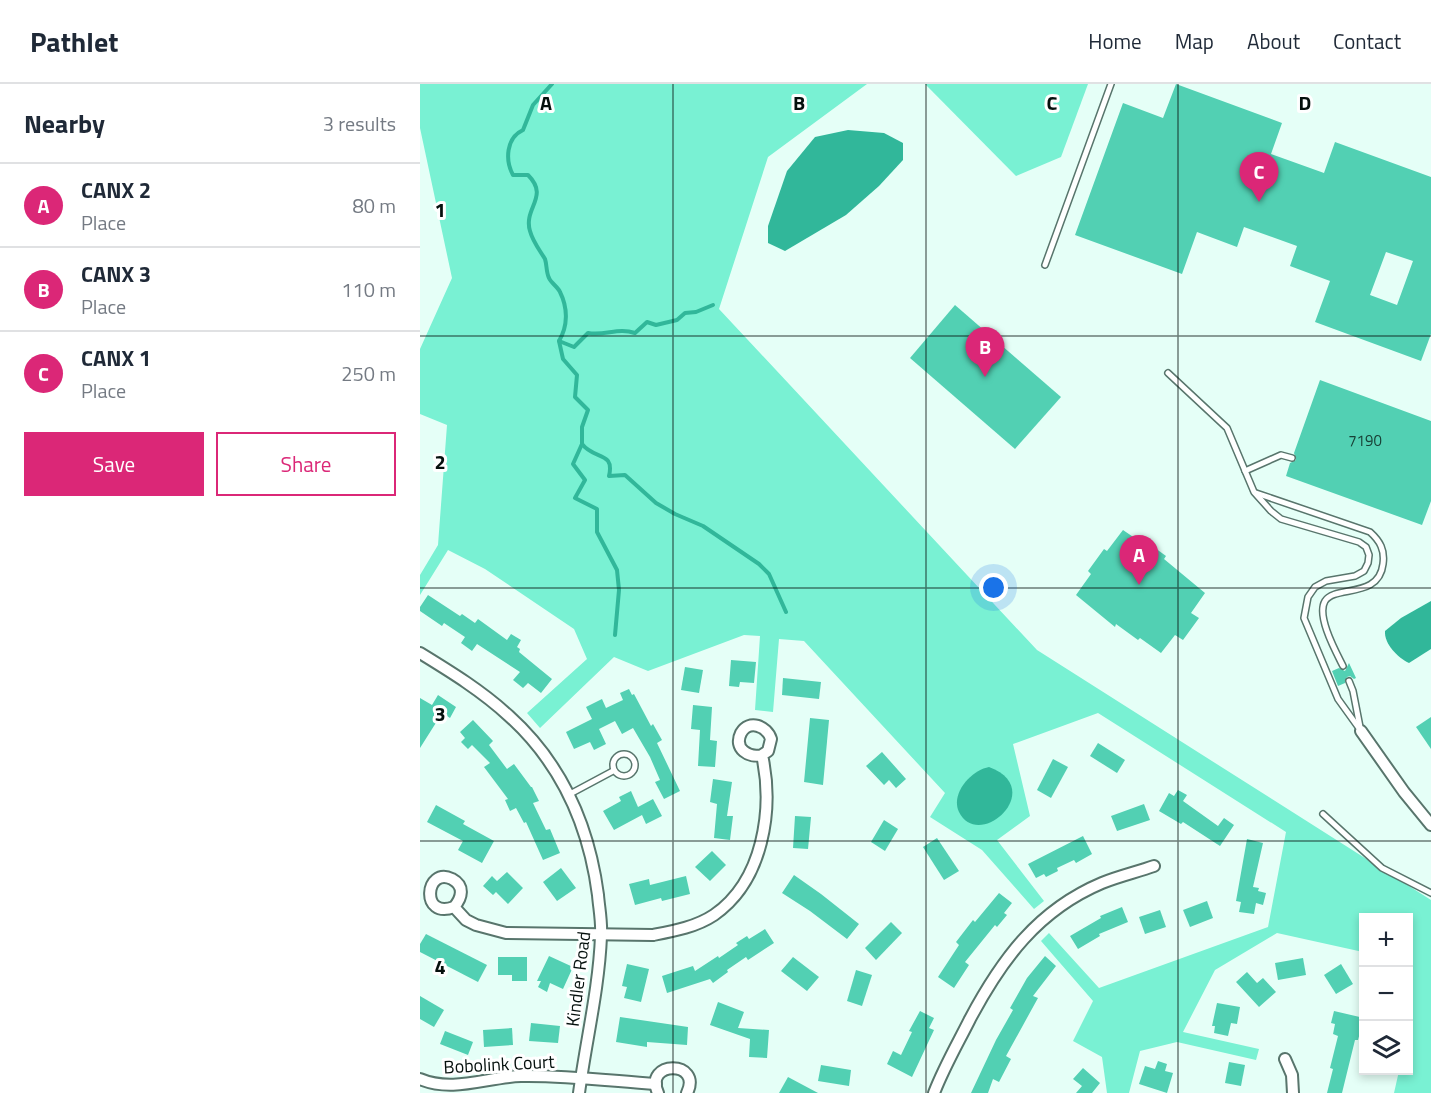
<!DOCTYPE html>
<meta charset="utf-8">
<style>
body{margin:0;font-family:"Titillium Web",sans-serif;background:#f2f2f3;color:#1f2937}
.controls{position:absolute;right:18px;bottom:18px;display:grid;overflow:hidden;border-radius:0px;box-shadow:0 3px 9px #0003}
.controls button{width:54px;height:54px;display:grid;place-items:center;padding:0;border:0;border-bottom:2px solid #e0e1e3;background:#fff;color:#1f2937;font:30px sans-serif}
.you{position:absolute;left:574px;top:504px;width:21px;height:21px;margin:-15px;border:4px solid #fff;border-radius:50%;background:#1a73e8;box-shadow:0 0 0 9px #1a73e833}
.badge{display:grid;place-items:center;width:39px;height:39px;border-radius:50%;background:#db2777;color:#fff;font-size:20px;font-weight:700}
.pin{position:absolute;translate:-50% -50px;filter:drop-shadow(0 2px 3px #0008)}
.pin::after{content:'';position:absolute;top:32px;width:21px;height:18px;background:inherit;clip-path:polygon(0 0,100% 0,50% 100%)}
.list{margin:0;padding:0;list-style:none}
h2{display:flex;justify-content:space-between;align-items:center;height:78px;margin:0;padding:0 24px;font-size:26px}
h2 small{font-size:20px;font-weight:400;color:#747a83}
.list li{display:grid;grid-template-columns:39px 1fr auto;gap:18px;align-items:center;box-sizing:border-box;height:84px;padding:0 24px;border-top:2px solid #e0e1e3}
.list b{display:block;font-size:22px;white-space:nowrap}
.list p{margin:0;font-size:20px;white-space:nowrap;color:#747a83}
.list em{font-size:20px;font-style:normal;color:#747a83}
.actions{display:flex;gap:12px;padding:18px 24px}
.actions a{flex:1;padding:14px 0;border:2px solid #db2777;border-radius:0px;text-align:center;font-size:21px;color:#db2777}
.actions .main{background:#db2777;color:#fff}
.icon{flex:none;width:33px;height:33px;fill:none;stroke:currentColor;stroke-width:2;stroke-linecap:round;stroke-linejoin:round}
.map{position:relative;flex:none;width:1011px;height:1009px;overflow:hidden}
header{display:flex;align-items:center;gap:36px;box-sizing:border-box;height:84px;padding:0 30px;background:#fff;border-bottom:2px solid #e0e1e3}
header strong{font-size:28px}
nav{display:flex;gap:33px;margin-inline-start:auto;font-size:21px}
main{display:flex}
aside{flex:1;background:#fff}
.map>svg:first-child{display:block}
.green{fill:#79f1d3}
.water{fill:#31b79a}
.lines{fill:none;stroke-linecap:round;stroke-linejoin:round}
.stream{stroke:#31b79a;stroke-width:4}
.building{fill:#52d0b3;fill-rule:evenodd}
.lane-casing{stroke:#58756c;stroke-width:8}
.street-casing{stroke:#58756c;stroke-width:14}
.lane{stroke:#fff;stroke-width:5}
.street{stroke:#fff;stroke-width:10}
.grid{fill:none;stroke:#05100d;stroke-width:1.5;stroke-opacity:0.55}
.labels{text-anchor:middle;dominant-baseline:central;stroke-width:6;stroke-linejoin:round;paint-order:stroke}
.number-label{font-size:15px;fill:#184036}
.street-label{font-size:18px;fill:#05100d;stroke:#fff}
.grid-label{font-size:20px;text-anchor:middle;font-weight:bold;fill:#05100d;stroke:#fff;stroke-width:6;stroke-linejoin:round;paint-order:stroke}
</style>
<header>
<strong>Pathlet</strong>
<nav><a>Home</a><a>Map</a><a>About</a><a>Contact</a></nav>
</header>
<main>
<aside>
<h2>Nearby<small>3 results</small></h2>
<ul class="list">
<li><span class="badge">A</span><div><b>CANX 2</b><p>Place</p></div><em>80 m</em></li>
<li><span class="badge">B</span><div><b>CANX 3</b><p>Place</p></div><em>110 m</em></li>
<li><span class="badge">C</span><div><b>CANX 1</b><p>Place</p></div><em>250 m</em></li>
</ul>
<div class="actions"><a class="main">Save</a><a>Share</a></div>
</aside>
<div class="map">
<svg width="1011" height="1009" viewBox="0 0 1011 1009">
<rect width="100%" height="100%" fill="#e5fff7"/>
<g class="green">
<path d="M0,0H447L348,73L299,225L617,566L1011,816V1009H974L979,987L988,986L990,937L988,834H944L943,868L857,849L795,886L763,948L839,965L836,976L757,958L720,967L709,1009H687L682,973L653,957L673,917L621,857L629,849L679,904L848,843L866,748L678,629L593,660L610,732L577,756L624,817L614,825L562,766L510,733L525,709L384,557L359,555L353,628L335,626L340,552L324,551L228,587L194,573L120,644L107,629L167,575L154,545L65,485L28,466L0,511V491L18,461L27,341L0,330V265L32,194L0,44Z"/>
<path d="M505,0H668L641,73L596,92Z"/>
</g>
<g class="water">
<path d="M428,46L464,49L483,59V76L459,102L426,131L365,167L348,159V142L367,87L395,53Z"/>
<path d="M1011,517V565L989,579C978,574 964,560 965,547L981,534Z"/>
<path d="M569,683C628,705 559,768 539,728C530,709 552,686 569,683Z"/>
</g>
<g class="lines">
<g class="stream">
<path d="M132,0L113,21L103,46C86,54 85,76 93,91H108C130,113 103,124 110,147C113,158 119,165 125,175C127,181 126,188 129,194C131,199 138,203 140,208C148,224 148,242 139,257L143,275L157,291L155,313L168,326L162,343V360L153,380L165,396L155,414L177,425V448L197,486L199,506L195,551"/>
<path d="M139,257L154,263L168,249C186,252 198,243 215,249L227,238L236,241L257,236L265,229L276,228L293,221"/>
<path d="M162,360C174,376 195,367 189,392L205,391L236,419L255,430L283,442L339,480L349,490L366,528"/>
</g>
</g>
<g class="building">
<path d="M756,0L862,39L851,70L904,89L915,58L1011,93V250L1001,277L895,238L910,197L870,182L877,162L824,143L817,163L777,148L762,190L655,151L703,19L743,34ZM966,168L993,177L977,221L950,211Z"/>
<path d="M535,221L641,313L595,365L490,274Z"/>
<path d="M900,296L1011,337V417L1002,441L866,392L870,379L876,376L874,369Z"/>
<path d="M703,446L722,459L724,456L746,472L744,475L785,509L771,529L779,534L763,556L755,551L741,569L720,554L718,556L696,540L695,543L656,511L671,490L668,487L684,465L687,467Z"/>
<path d="M8,511L40,532L42,530L55,539L58,535L87,556L91,550L101,556L97,563L100,565L99,568L132,595L121,609L108,599L103,604L93,596L100,588L57,560L52,567L41,559L45,553L24,539L22,542L0,527V523Z"/>
<path d="M311,576L336,578L334,599L320,598L319,603L309,602Z"/>
<path d="M929,579L936,594L934,595L930,592L927,593L925,599L918,602L912,587L919,584L925,587Z"/>
<path d="M265,583L283,586L279,609L261,606Z"/>
<path d="M363,594L401,598L399,615L362,611Z"/>
<path d="M209,605L212,611L214,610L231,642L233,640L242,656L237,659L260,707L244,715L235,698L240,696L230,673L213,644L202,650L195,637L179,645L186,660L174,666L170,658L154,665L146,648L172,635L166,623L182,615L186,624L203,616L200,609Z"/>
<path d="M18,611L36,623L30,634L24,630L21,635L19,634L0,664V614L12,621Z"/>
<path d="M273,621L292,623L290,656L297,657L295,683L278,682L280,646L271,645Z"/>
<path d="M1011,633V665L996,643Z"/>
<path d="M390,634L409,636L403,701L384,698Z"/>
<path d="M53,636L73,657L69,661L87,685L94,680L111,703H112L119,717L113,719L126,746L130,745L140,769L123,776L106,738L104,739L96,724L90,727L85,716L88,715L64,683L70,679L52,661L48,665L41,658L45,654L40,648Z"/>
<path d="M678,659L705,676L697,689L670,672Z"/>
<path d="M462,668L486,695L476,704L469,696L464,701L446,682Z"/>
<path d="M633,675L648,683L631,714L617,706Z"/>
<path d="M293,695L312,698L307,732H313L310,756L294,754L297,720L290,718Z"/>
<path d="M758,706L767,711L763,717L798,742L804,734L814,741L800,762L763,738L761,740L739,727L749,709L754,712Z"/>
<path d="M211,707L218,723L233,715L242,732L226,740L222,731L194,746L183,727L201,717L199,713Z"/>
<path d="M724,720L730,736L697,747L691,732Z"/>
<path d="M16,721L45,737L43,740L74,757L62,779L38,766L43,757L7,738Z"/>
<path d="M375,732L391,733L388,765L373,764Z"/>
<path d="M464,736L478,745L465,767L451,758Z"/>
<path d="M663,752L672,770L656,779L654,776L637,784L638,787L626,793L624,790L616,794L608,780Z"/>
<path d="M517,754L539,787L524,796L503,763Z"/>
<path d="M827,755L843,759L833,803L839,804L838,807L846,809L843,821L836,819L834,830L819,828L821,818L816,817Z"/>
<path d="M292,767L306,781L290,797L275,783Z"/>
<path d="M141,784L156,804L137,817L123,798Z"/>
<path d="M87,788L103,804L88,820L76,808L73,811L63,802L72,792L77,797Z"/>
<path d="M374,791L401,810L439,840L427,855L390,827L362,809Z"/>
<path d="M266,792L270,810L242,817L241,814L215,821L209,800L229,795L230,801Z"/>
<path d="M579,809L592,819L584,829L587,831L577,843L575,841L545,878L549,881L534,904L518,893L539,861L536,858L553,836L555,838Z"/>
<path d="M787,817L793,834L770,843L763,826Z"/>
<path d="M702,823L708,838L679,850L680,852L658,865L650,852L681,834L680,832Z"/>
<path d="M740,826L746,843L725,850L719,833Z"/>
<path d="M471,838L482,849L456,876L445,864Z"/>
<path d="M345,845L354,859L328,876L326,873L307,886L308,888L293,899L290,895L247,909L242,892L273,882L275,887L298,872L299,874L318,861L316,859L327,852L329,855Z"/>
<path d="M6,850L67,881L58,898L0,868V860Z"/>
<path d="M129,872L153,883L143,905L130,899L127,908L118,903L121,897H117Z"/>
<path d="M625,872L636,882L613,912L618,914L586,972L591,975L579,998L573,995L568,1009H551L576,956L593,926L590,924L607,894Z"/>
<path d="M78,873H107V897H92V891H78Z"/>
<path d="M373,873L399,893L387,907L361,887Z"/>
<path d="M883,874L886,891L858,896L855,879Z"/>
<path d="M207,880L229,885L221,918L204,914L207,903L202,902Z"/>
<path d="M921,880L933,900L916,910L904,891Z"/>
<path d="M436,886L452,891L442,922L427,917Z"/>
<path d="M827,888L837,899L843,894L856,908L839,923L816,898Z"/>
<path d="M0,912L24,926L14,943L0,935Z"/>
<path d="M298,918L324,928L318,944L349,946L347,974L329,973L330,955L290,941Z"/>
<path d="M797,919L820,923L817,940L811,939L808,952L794,949L795,942H792Z"/>
<path d="M500,927L514,934L509,944L514,946L492,993L467,980L473,967L481,971L492,948L489,947Z"/>
<path d="M914,927L944,934L938,956H935L922,1009H907L913,985L910,984L918,952L913,950L915,940L911,939Z"/>
<path d="M200,933L268,943L267,961L227,958V963L196,958Z"/>
<path d="M111,939L140,942L138,959L109,957Z"/>
<path d="M92,944L93,961L64,963L63,946Z"/>
<path d="M25,947L53,958L48,971L20,960Z"/>
<path d="M738,977L747,980L745,987L753,989L747,1009L719,1000L725,982L735,985Z"/>
<path d="M809,978L825,981L821,1002L805,999Z"/>
<path d="M401,981L431,986L429,1002L398,997Z"/>
<path d="M663,984L680,999L672,1009H656L662,1002L653,995Z"/>
<path d="M368,993L398,1009H359Z"/>
</g>
<g class="lines">
<g class="lane-casing">
<g id="lane">
<path d="M625,181L691,0"/>
<path d="M748,289L807,344L834,408L851,427L861,435L939,458L946,463L949,471L948,479L944,487L935,492L906,497L895,503L888,513L884,534L918,615L941,647"/>
<path d="M825,387L861,371L872,374"/>
<path d="M836,409L950,448C960,457 965,466 963,480C959,515 915,501 905,517C896,532 916,568 923,582"/>
<path d="M929,597L933,607L940,643"/>
<circle cx="204" cy="681" r="11"/>
<path d="M150,710L193,687"/>
<path d="M903,730L962,784L1011,809"/>
</g>
</g>
<g class="street-casing">
<g id="street">
<path d="M0,569C31,588 62,607 89,632C141,679 169,742 178,811C179,824 182,838 181,852C179,904 166,957 159,1009"/>
<path d="M941,647L984,708L1011,741"/>
<path d="M34,823C42,814 45,802 32,795C5,782 0,836 34,823L46,836L56,841L86,849L233,851C254,847 276,843 294,831C343,797 354,726 342,671L348,667L351,655C347,642 329,635 321,649C313,665 329,674 342,671"/>
<path d="M865,975L872,991L873,1009"/>
<path d="M0,995C33,1009 67,993 101,992C146,991 191,997 236,1000"/>
<path d="M238,1009C223,976 283,976 267,1009"/>
<path d="M514,1009C524,983 538,959 550,935C582,875 618,826 682,799C699,792 717,788 734,782"/>
</g>
</g>
<use href="#lane" class="lane"/>
<use href="#street" class="street"/>
</g>
<path class="grid" d="M253,0V1009M506,0V1009M758,0V1009M0,252H1011M0,504H1011M0,757H1011"/>
<g class="labels">
<g class="number-label">
<text x="945" y="356">7190</text>
</g>
<g class="street-label">
<text transform="translate(158 895) rotate(-83)">Kindler Road</text>
<text transform="translate(79 980) rotate(-3)">Bobolink Court</text>
</g>
</g>
<g class="grid-label">
<text x="126" y="26">A</text>
<text x="379" y="26">B</text>
<text x="632" y="26">C</text>
<text x="885" y="26">D</text>
<text x="20" y="133">1</text>
<text x="20" y="385">2</text>
<text x="20" y="637">3</text>
<text x="20" y="890">4</text>
</g>
</svg>
<div class="controls">
<button>+</button>
<button>−</button>
<button><svg class="icon" aria-label="layers" viewBox="0 0 24 24"><path d="M12 4l9 5-9 5-9-5zM3 14l9 5 9-5"/></svg></button>
</div>
<div class="you"></div>
<div class="pin badge" style="left:719px;top:501px">A</div>
<div class="pin badge" style="left:565px;top:293px">B</div>
<div class="pin badge" style="left:839px;top:118px">C</div>
</div>
</main>
